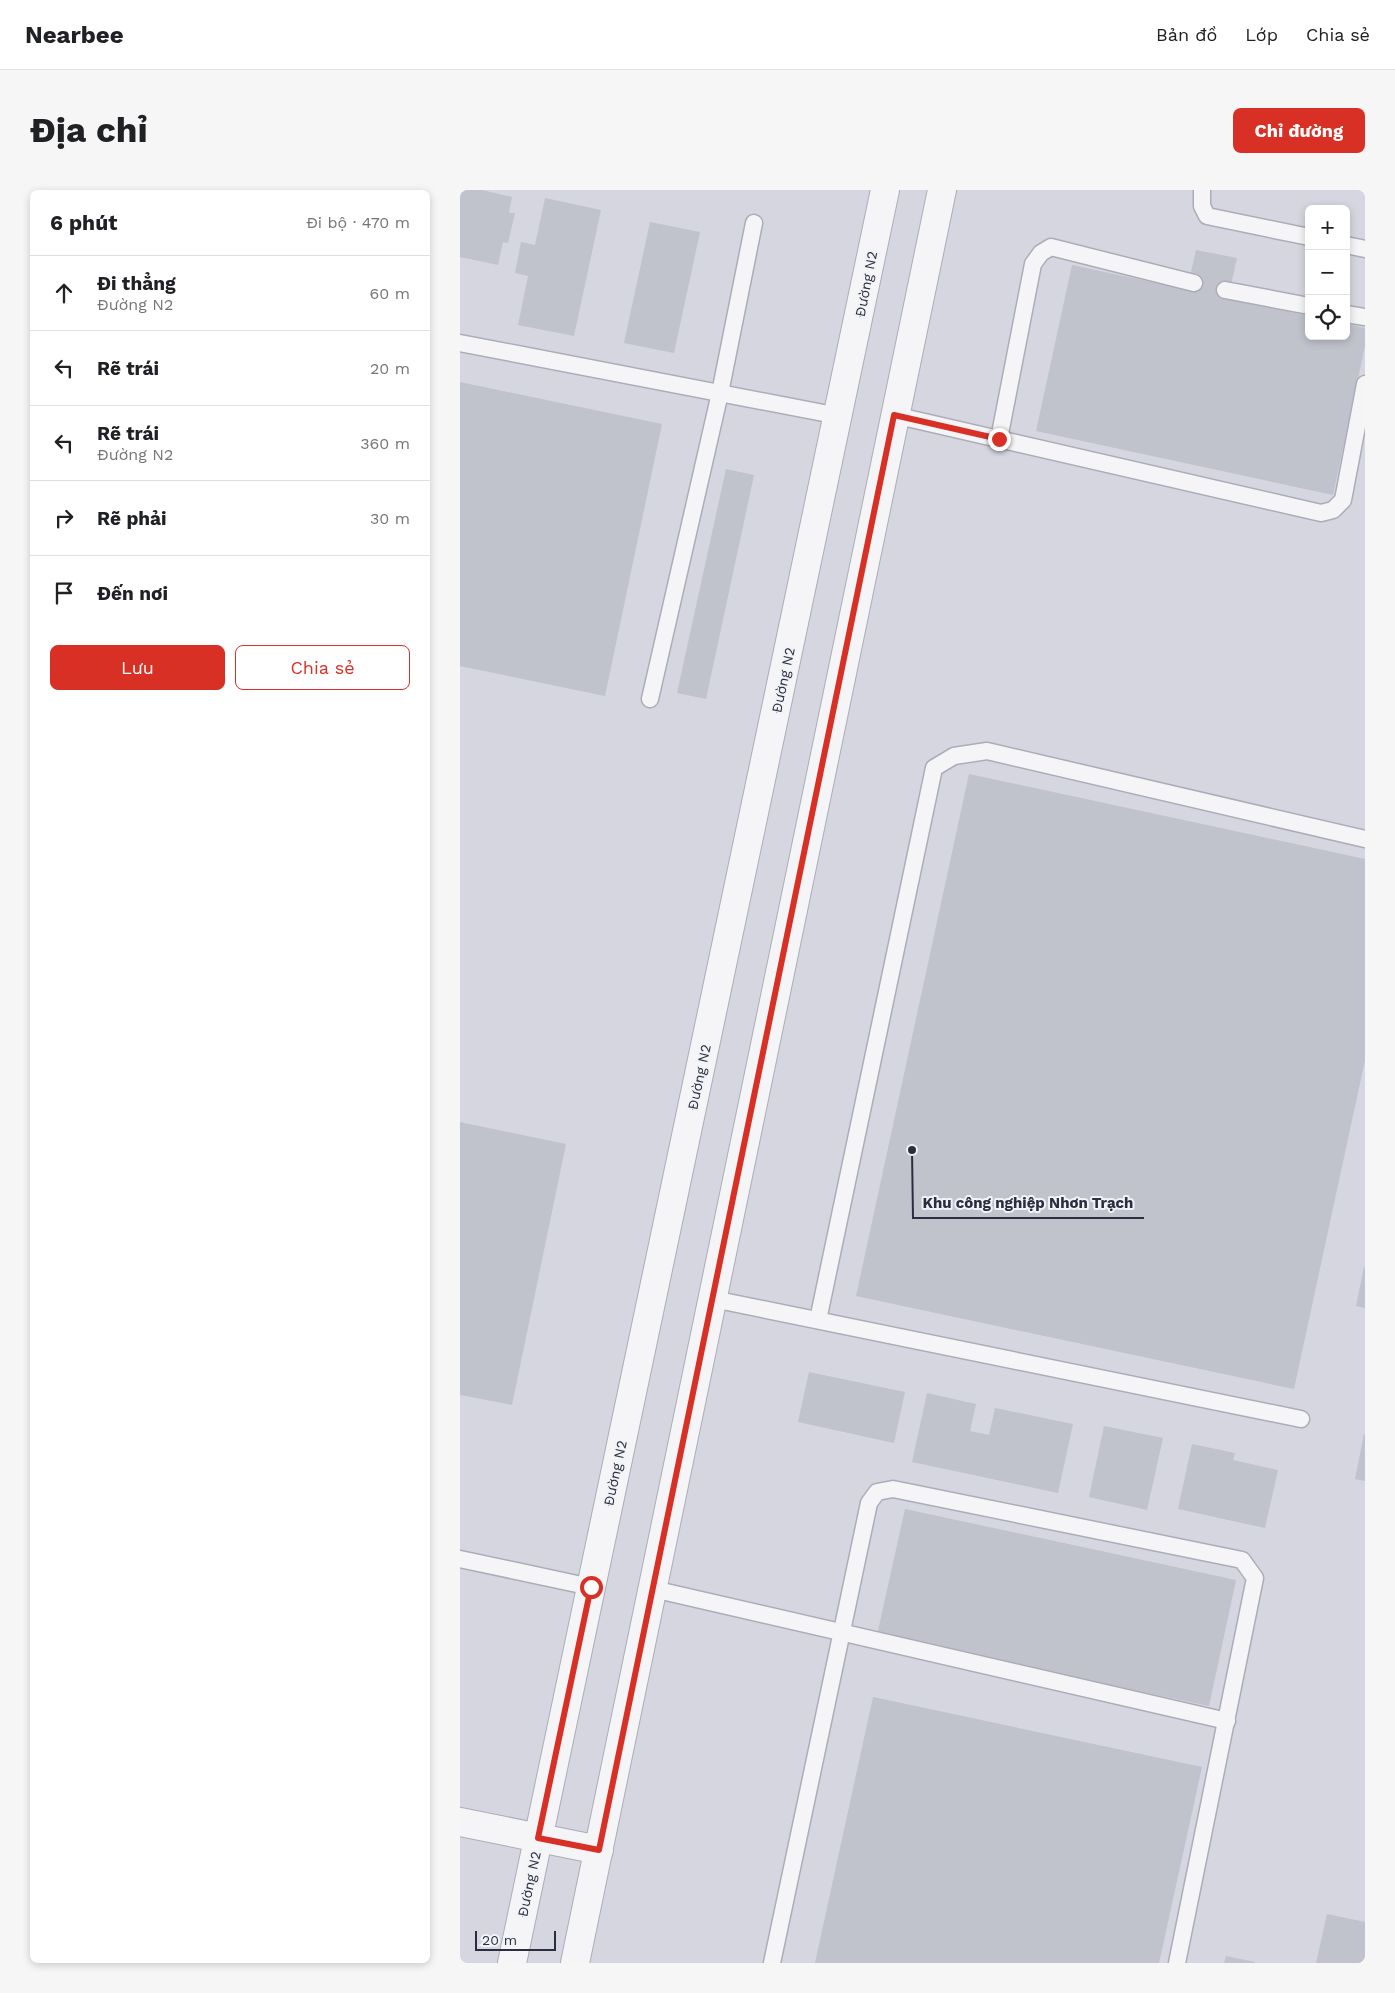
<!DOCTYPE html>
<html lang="vi">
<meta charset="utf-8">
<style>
body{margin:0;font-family:"Work Sans",sans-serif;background:#f6f6f6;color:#202124}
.controls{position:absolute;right:15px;top:15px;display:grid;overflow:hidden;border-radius:8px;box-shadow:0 2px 8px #0003}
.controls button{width:45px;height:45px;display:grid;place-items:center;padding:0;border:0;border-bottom:1px solid #e0e0e0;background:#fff;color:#202124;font:25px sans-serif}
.scale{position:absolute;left:15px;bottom:12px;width:81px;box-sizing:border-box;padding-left:5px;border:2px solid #2b2e41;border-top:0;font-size:14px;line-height:18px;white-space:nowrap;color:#2b2e41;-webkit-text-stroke:4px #f2f3f7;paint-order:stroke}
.stop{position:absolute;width:15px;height:15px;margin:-11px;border:4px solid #d93025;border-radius:50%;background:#fff}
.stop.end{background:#d93025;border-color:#fff;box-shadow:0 1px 5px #0008}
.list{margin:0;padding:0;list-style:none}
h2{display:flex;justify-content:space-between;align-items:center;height:65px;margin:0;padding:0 20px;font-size:21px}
h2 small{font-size:16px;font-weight:400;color:#757577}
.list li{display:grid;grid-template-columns:32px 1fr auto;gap:15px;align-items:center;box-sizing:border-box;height:75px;padding:0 20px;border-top:1px solid #e0e0e0}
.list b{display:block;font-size:19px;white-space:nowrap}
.list p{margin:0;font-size:16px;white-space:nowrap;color:#757577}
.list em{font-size:16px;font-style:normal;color:#757577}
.actions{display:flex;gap:10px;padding:15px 20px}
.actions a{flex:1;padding:11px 0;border:1px solid #d93025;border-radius:8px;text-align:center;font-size:18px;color:#d93025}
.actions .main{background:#d93025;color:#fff}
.icon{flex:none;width:28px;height:28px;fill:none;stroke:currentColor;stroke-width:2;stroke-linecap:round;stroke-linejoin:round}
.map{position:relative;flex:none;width:905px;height:1773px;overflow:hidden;border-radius:8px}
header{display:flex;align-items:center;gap:30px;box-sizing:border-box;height:70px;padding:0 25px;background:#fff;border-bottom:1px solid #e0e0e0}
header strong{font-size:24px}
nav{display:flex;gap:28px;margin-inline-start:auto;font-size:18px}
.intro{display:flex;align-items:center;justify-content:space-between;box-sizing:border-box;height:120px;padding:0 30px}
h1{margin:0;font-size:35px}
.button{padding:12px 22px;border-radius:8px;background:#d93025;color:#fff;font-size:18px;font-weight:700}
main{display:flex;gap:30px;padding:0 30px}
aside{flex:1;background:#fff;border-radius:8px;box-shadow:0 2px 8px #0003}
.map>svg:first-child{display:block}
.built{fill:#d5d6df;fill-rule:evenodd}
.building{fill:#c0c2cc}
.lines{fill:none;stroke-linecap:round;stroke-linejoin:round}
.service-casing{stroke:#abadb7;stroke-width:19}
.minor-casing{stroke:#abadb7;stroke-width:30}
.service{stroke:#f5f5f8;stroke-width:16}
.minor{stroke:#f5f5f8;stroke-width:28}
.route{stroke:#d93025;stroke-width:6}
.labels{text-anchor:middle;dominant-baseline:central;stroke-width:4;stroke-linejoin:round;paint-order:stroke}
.street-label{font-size:14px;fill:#2b2e41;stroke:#f2f3f7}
.leader{fill:none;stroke:#2b2e41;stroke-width:2}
.callout-dot{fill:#2b2e41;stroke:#f2f3f7;stroke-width:2}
.callout-label{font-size:15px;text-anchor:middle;font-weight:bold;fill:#2b2e41;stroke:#f2f3f7;stroke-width:4;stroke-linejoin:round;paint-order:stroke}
</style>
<header>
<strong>Nearbee</strong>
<nav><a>Bản đồ</a><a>Lớp</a><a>Chia sẻ</a></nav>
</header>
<div class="intro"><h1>Địa chỉ</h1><a class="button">Chỉ đường</a></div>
<main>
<aside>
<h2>6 phút<small>Đi bộ · 470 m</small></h2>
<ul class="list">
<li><svg class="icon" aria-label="ahead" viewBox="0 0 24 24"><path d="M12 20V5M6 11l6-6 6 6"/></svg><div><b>Đi thẳng</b><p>Đường N2</p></div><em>60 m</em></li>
<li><svg class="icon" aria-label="left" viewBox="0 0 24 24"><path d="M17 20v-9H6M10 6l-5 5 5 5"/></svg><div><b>Rẽ trái</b></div><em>20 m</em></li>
<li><svg class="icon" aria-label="left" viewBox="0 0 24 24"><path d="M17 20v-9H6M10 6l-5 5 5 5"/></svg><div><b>Rẽ trái</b><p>Đường N2</p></div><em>360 m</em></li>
<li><svg class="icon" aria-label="right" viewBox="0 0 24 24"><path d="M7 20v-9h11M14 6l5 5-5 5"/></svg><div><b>Rẽ phải</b></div><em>30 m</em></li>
<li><svg class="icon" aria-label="arrive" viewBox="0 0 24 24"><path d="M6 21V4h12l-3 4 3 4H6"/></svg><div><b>Đến nơi</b></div></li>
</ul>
<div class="actions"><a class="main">Lưu</a><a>Chia sẻ</a></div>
</aside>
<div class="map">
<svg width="905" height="1773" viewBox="0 0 905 1773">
<rect width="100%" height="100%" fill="#e2e4ea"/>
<path class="built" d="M0,0H905V1773H0ZM849,19H886V146H849Z"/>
<g class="building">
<path d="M0,0H22L52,7L49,23H55L48,53L43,52L38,75L0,67Z"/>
<path d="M85,8L141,20L114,146L58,135L68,86L55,83L61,52L75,55Z"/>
<path d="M190,32L240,42L214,163L164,153Z"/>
<path d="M736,60L777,68L771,95L763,108L849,126V146H886V134L905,138V156L873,305L576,241L612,75L733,101L730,87Z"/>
<path d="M0,192L202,234L145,506L0,476Z"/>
<path d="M266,279L294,285L246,509L217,503Z"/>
<path d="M509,584L905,669V870L834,1199L396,1106Z"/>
<path d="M0,932L106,954L52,1215L0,1205Z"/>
<path d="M904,1077H905V1118L896,1116Z"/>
<path d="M349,1182L445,1202L434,1253L338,1232Z"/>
<path d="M467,1203L516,1214L510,1241L529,1245L535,1218L613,1234L598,1303L452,1272Z"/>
<path d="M644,1236L703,1248L687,1320L629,1307Z"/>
<path d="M904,1244H905V1291L895,1289Z"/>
<path d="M732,1254L775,1263L773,1270L818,1280L805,1338L718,1319Z"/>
<path d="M445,1319L776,1390L749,1516L417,1445Z"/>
<path d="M413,1507L742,1577L699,1773H355Z"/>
<path d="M867,1724L905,1732V1773H856Z"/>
<path d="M766,1766L795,1772V1773H764Z"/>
</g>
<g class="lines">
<g class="service-casing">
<g id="service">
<path d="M742,0V16L747,26L849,47"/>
<path d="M886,55L905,59"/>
<path d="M765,100L849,116"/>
<path d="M886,124L905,127"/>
<path d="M0,153L379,226"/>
<path d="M434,225L861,323L873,320L883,310L905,194"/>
<path d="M539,249L573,74L581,63L591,57L734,93"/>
<path d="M190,509L260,203L294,33"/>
<path d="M253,1109L841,1229"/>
<path d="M358,1130L474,578L494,566L527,561L905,649"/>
<path d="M0,1369L131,1397"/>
<path d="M193,1399L767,1531"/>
<path d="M312,1773L409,1313L417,1302L433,1299L782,1370L795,1388L717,1773"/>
</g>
</g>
<g class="minor-casing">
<g id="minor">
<path d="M0,1632L139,1660"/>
<path d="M52,1773L425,0"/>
<path d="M115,1773L482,0"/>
</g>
</g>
<use href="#service" class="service"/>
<use href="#minor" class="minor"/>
</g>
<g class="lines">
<path class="route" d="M131,1397L78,1648L139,1660L434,225L539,249"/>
</g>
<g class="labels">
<g class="street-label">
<text transform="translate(406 94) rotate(-79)">Đường N2</text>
<text transform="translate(323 490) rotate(-78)">Đường N2</text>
<text transform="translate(239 887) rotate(-78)">Đường N2</text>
<text transform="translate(155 1283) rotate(-78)">Đường N2</text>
<text transform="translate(69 1694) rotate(-78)">Đường N2</text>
</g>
</g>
<path class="leader" d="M452 960L453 1028H684"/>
<circle class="callout-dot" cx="452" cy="960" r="5"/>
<g class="callout-label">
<text x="568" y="1018">Khu công nghiệp Nhơn Trạch</text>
</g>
</svg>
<div class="controls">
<button>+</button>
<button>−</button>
<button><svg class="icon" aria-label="locate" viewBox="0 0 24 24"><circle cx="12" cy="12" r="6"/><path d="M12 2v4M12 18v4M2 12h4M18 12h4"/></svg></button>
</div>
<div class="scale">20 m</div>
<div class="stop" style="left:131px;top:1397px"></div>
<div class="stop end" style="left:539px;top:249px"></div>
</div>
</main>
